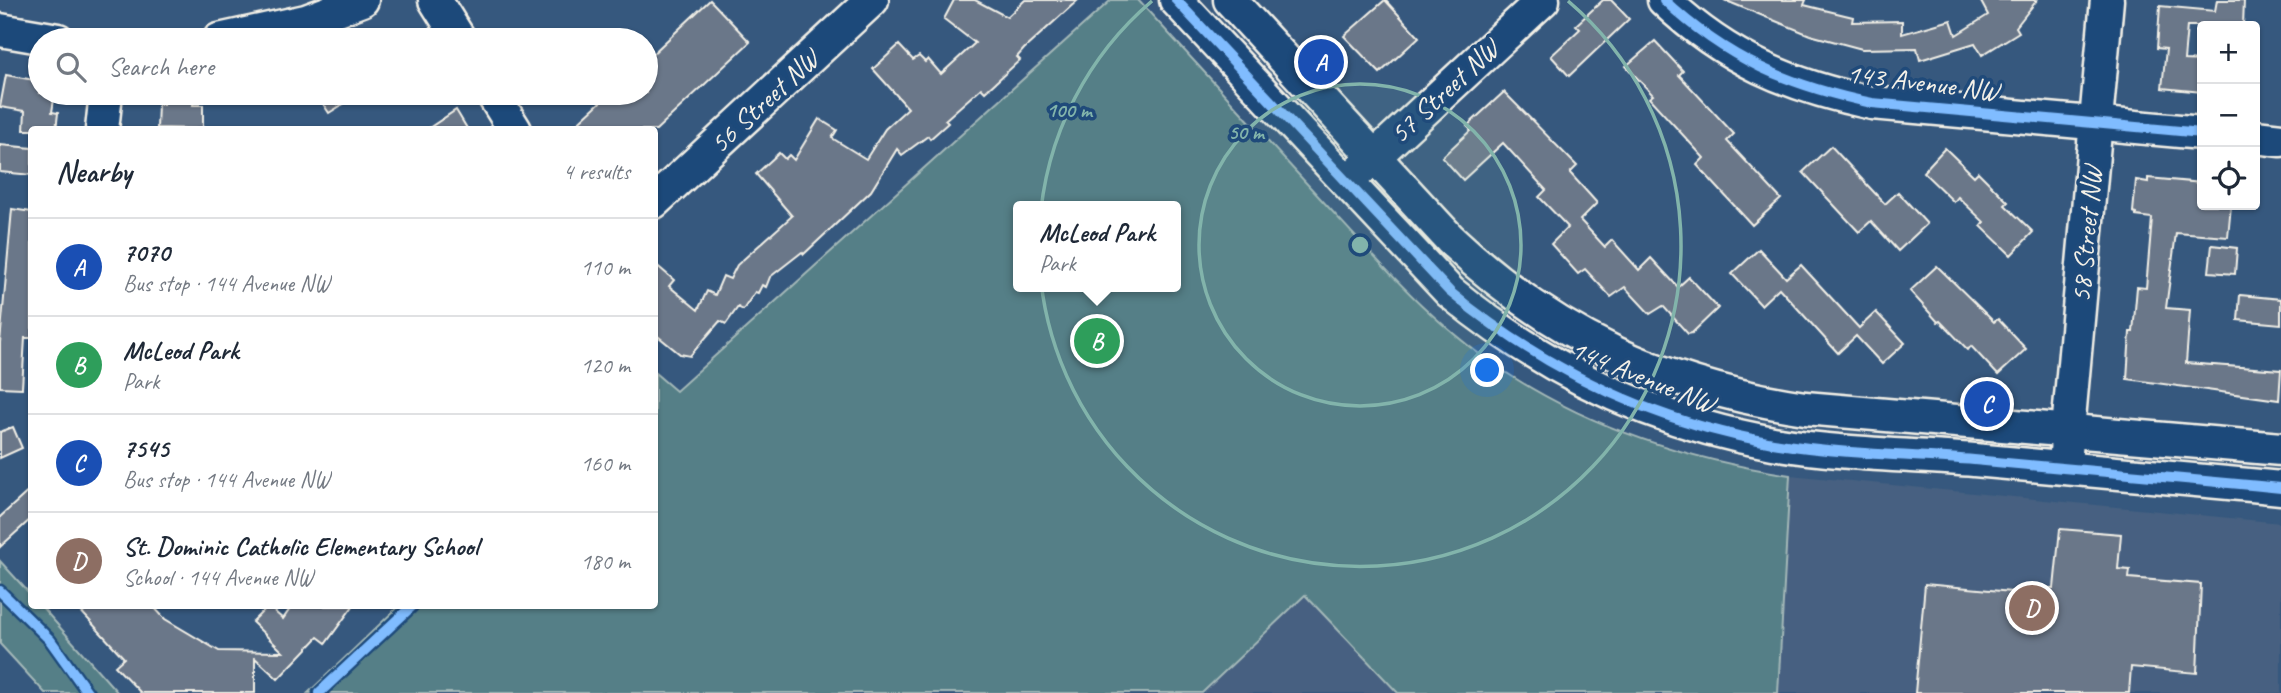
<!DOCTYPE html>
<meta charset="utf-8">
<style>
body{margin:0;font-family:Caveat,sans-serif;background:#f6f6f7;color:#1f2937}
.controls{position:absolute;right:21px;top:21px;display:grid;overflow:hidden;border-radius:7px;box-shadow:0 2px 5px #0004}
.controls button{width:63px;height:63px;display:grid;place-items:center;padding:0;border:0;border-bottom:2px solid #e0e1e3;background:#fff;color:#1f2937;font:35px sans-serif}
.you{position:absolute;left:1488px;top:371px;width:24px;height:24px;margin:-18px;border:5px solid #fff;border-radius:50%;background:#1a73e8;box-shadow:0 0 0 10px #1a73e833}
.badge{display:grid;place-items:center;width:46px;height:46px;border-radius:50%;background:#1a73e8;color:#fff;font-size:23px;font-weight:700}
.pin{position:absolute;translate:-50% -50%;border:4px solid #fff;box-shadow:0 2px 7px #0006}
.popup{position:absolute;left:1013px;top:201px;width:168px;height:91px;box-sizing:border-box;display:grid;place-content:center;border-radius:7px;background:#fff;filter:drop-shadow(0 2px 5px #0005);font-size:23px;white-space:nowrap;color:#747a83}
.popup b{font-size:26px;color:#1f2937}
.popup::after{content:'';position:absolute;left:50%;top:100%;margin-left:-14px;border:14px solid transparent;border-top-color:#fff}
.list{margin:0;padding:0;list-style:none}
h2{display:flex;justify-content:space-between;align-items:center;height:91px;margin:0;padding:0 28px;font-size:30px}
h2 small{font-size:23px;font-weight:400;color:#747a83}
.list li{display:grid;grid-template-columns:46px 1fr auto;gap:21px;align-items:center;box-sizing:border-box;height:98px;padding:0 28px;border-top:2px solid #e0e1e3}
.list b{display:block;font-size:26px;white-space:nowrap}
.list p{margin:0;font-size:23px;white-space:nowrap;color:#747a83}
.list em{font-size:23px;font-style:normal;color:#747a83}
.icon{flex:none;width:38px;height:38px;fill:none;stroke:currentColor;stroke-width:2;stroke-linecap:round;stroke-linejoin:round}
.map{position:relative;flex:none;width:2281px;height:693px;overflow:hidden}
.search{position:absolute;background:#fff;box-shadow:0 2px 5px #0004;left:28px;top:28px;width:630px;height:77px;display:flex;align-items:center;gap:18px;box-sizing:border-box;padding:0 24px;border-radius:38px;color:#747a83;font-size:26px}
.panel{position:absolute;background:#fff;box-shadow:0 2px 5px #0004;left:28px;top:126px;width:630px;height:483px;border-radius:7px}
.map>svg:first-child{display:block}
.built{fill:#466181}
.green{fill:#547f87;stroke:#a4b8b8;stroke-width:2;fill-rule:evenodd}
.building{fill:#6a7789;stroke:#f4f1e8;stroke-width:2}
.lines{fill:none;stroke-linecap:round;stroke-linejoin:round}
.minor-casing{stroke:#f4f1e8;stroke-width:37}
.minor{stroke:#1f4a7a;stroke-width:32}
.cycleway-casing{stroke:#1f4a7a;stroke-width:15}
.cycleway{stroke:#80bcff;stroke-width:10}
.ring{fill:none;stroke:#82b4ab;stroke-width:3.5}
.labels{text-anchor:middle;dominant-baseline:central;stroke-width:7;stroke-linejoin:round;paint-order:stroke}
.street-label{font-size:28px;fill:#f4f1e8;stroke:#1f4a7a}
.centre{fill:#82b4ab;stroke:#1f4a7a;stroke-width:3.5}
.ring-label{font-size:21px;text-anchor:middle;font-weight:bold;fill:#82b4ab;stroke:#1f4a7a;stroke-width:7;stroke-linejoin:round;paint-order:stroke}
</style>
<div class="map">
<svg width="2281" height="693" viewBox="0 0 2281 693">
<rect width="100%" height="100%" fill="#36587e"/>
<filter id="ink" filterUnits="userSpaceOnUse"><feTurbulence type="fractalNoise" baseFrequency=".0143" numOctaves="2"/><feDisplacementMap in="SourceGraphic" scale="14" xChannelSelector="R" yChannelSelector="G"/><feConvolveMatrix kernelMatrix="1 2 1 2 8 2 1 2 1" color-interpolation-filters="sRGB"/></filter>
<g filter="url(#ink)">
<g class="built">
<path d="M1790,475L2281,523V693H1778Z"/>
<path d="M1305,594L1398,693H1202Z"/>
</g>
<g class="green">
<path d="M1111,0H1138C1199,66 1259,132 1320,198C1380,263 1437,330 1513,377C1598,431 1691,460 1790,475L1778,693H1398L1305,595L1202,693H308L399,606H654L655,373L676,391ZM1018,206H1176V287H1018Z"/>
<path d="M0,561L31,595L32,606H41L118,693H45L0,644Z"/>
</g>
<g class="building">
<path d="M710,0L750,42L656,130H570L610,93H646V60Z"/>
<path d="M954,0H975L1007,17L1025,0H1078L1024,49L1017,57L1020,60L985,92L981,88L945,120L948,123L930,139L928,136L902,155L897,149L871,191L804,254L802,252L770,277L766,287L762,285L758,293L755,292L743,310L738,307L726,324L720,321L690,356L680,354L654,333V263L674,280L669,286L698,310L707,291L715,295L723,276L730,279L737,265L792,216L756,174L779,153L785,159L789,155L794,160L819,119L837,130L832,138L866,159L885,129L908,108L873,69L899,45L913,60L919,56L925,62L928,59L941,74L975,43L944,19Z"/>
<path d="M1385,0L1419,37L1380,73L1344,36Z"/>
<path d="M1603,0H1611L1629,19L1569,76L1551,56L1580,29L1576,25Z"/>
<path d="M1724,0H1806L1804,5L1853,17L1852,22L1902,21V34L1951,20L1956,35L1988,15L1980,0H2037L2016,27L2019,32L1982,55L1975,43L1920,60L1917,48L1862,49L1810,35Z"/>
<path d="M2217,0H2244L2243,26H2187L2184,60L2202,61V92L2162,88L2166,49L2157,48L2160,6L2215,11Z"/>
<path d="M1655,41L1683,71L1679,75L1734,134L1727,141L1781,199L1752,225L1697,165L1704,158L1649,98L1653,95L1626,66Z"/>
<path d="M6,75L40,81V93H55L52,112L58,113L56,130H24L25,111L0,107Z"/>
<path d="M1504,92L1577,166L1570,173L1597,203L1580,220L1605,247L1612,240L1639,270L1651,258L1678,287L1689,277L1718,308L1692,333L1688,334L1663,306L1650,314L1625,287L1611,297L1585,269L1578,274L1551,244L1568,227L1539,197L1546,190L1503,143L1463,180L1442,157L1471,130L1467,126Z"/>
<path d="M164,93H194L193,105H203V129L157,128L158,104H164Z"/>
<path d="M316,93H361L329,113Z"/>
<path d="M456,110L468,130H426Z"/>
<path d="M0,145L32,148V175L0,172Z"/>
<path d="M1831,146L1885,204L1898,192L1927,224L1898,251L1871,221L1859,232L1803,172Z"/>
<path d="M1945,148L1974,176L1978,172L2008,202L2005,205L2033,232L2011,255L1981,226L1984,222L1958,197L1954,202L1923,172Z"/>
<path d="M2148,178L2202,183V205H2231L2228,237L2176,233L2166,308L2190,310L2186,363L2281,370L2279,400L2127,379L2130,332H2133L2137,287L2146,288L2152,218L2136,216V213L2133,212L2136,180L2148,182Z"/>
<path d="M12,209L32,212V338H25L22,388L0,387V343Z"/>
<path d="M2212,245L2237,248L2235,274L2209,272Z"/>
<path d="M1759,249L1786,278L1801,265L1859,328L1876,312L1905,343L1882,364L1856,336L1838,353L1779,288L1761,305L1732,274Z"/>
<path d="M1937,266L1994,322L1998,319L2026,349L1998,375L1971,346L1968,350L1940,321L1938,322L1910,291Z"/>
<path d="M2240,295L2281,299V324L2238,320Z"/>
<path d="M13,427L22,448L0,458V432Z"/>
<path d="M32,488V518L0,547V517Z"/>
<path d="M2060,529L2121,534L2118,569L2130,570L2129,578L2201,584L2197,673L2131,667L2129,693H1915L1925,584L2044,595V588H2054Z"/>
<path d="M76,606H153L165,619L219,651L283,652L252,622L268,606L283,619L292,606H353L326,643L318,637L278,679L255,658V693H141L115,666L124,658Z"/>
</g>
<g class="lines">
<g class="minor-casing">
<g id="minor">
<path d="M435,0L460,40"/>
<path d="M1176,0L1450,292C1544,369 1653,422 1773,443C1839,454 1908,455 1974,460C2077,469 2179,478 2281,488"/>
<path d="M1230,0L1450,239C1554,337 1665,387 1805,408L2281,449"/>
<path d="M1664,0C1726,59 1790,86 1872,103L2202,133"/>
<path d="M0,30L58,40"/>
<path d="M219,40L306,21L362,0"/>
<path d="M492,93L515,130"/>
<path d="M102,130L106,93"/>
<path d="M2255,137L2281,140"/>
<path d="M1360,170L1543,0"/>
<path d="M654,202L872,0"/>
<path d="M2066,452L2107,0"/>
</g>
</g>
<use href="#minor" class="minor"/>
<g class="cycleway-casing">
<g id="cycleway">
<path d="M1176,0L1450,292C1544,369 1653,422 1773,443C1839,454 1908,455 1974,460C2077,469 2179,478 2281,488"/>
<path d="M1664,0C1726,59 1790,86 1872,103L2202,133"/>
<path d="M0,591L50,640L88,693"/>
<path d="M319,693L412,606"/>
</g>
</g>
<use href="#cycleway" class="cycleway"/>
</g>
</g>
<circle cx="1360" cy="245" r="161" fill="#82b4ab" fill-opacity=".12"/>
<g class="ring">
<circle cx="1360" cy="245" r="161"/>
<path d="M1568 1A321 321 0 1 1 1152 1"/>
</g>
<g class="labels">
<g class="street-label">
<text transform="translate(1923 82) rotate(7)">143 Avenue NW</text>
<text transform="translate(1444 91) rotate(-43)">57 Street NW</text>
<text transform="translate(764 101) rotate(-43)">56 Street NW</text>
<text transform="translate(2086 234) rotate(-85)">58 Street NW</text>
<text transform="translate(1643 376) rotate(22)">144 Avenue NW</text>
</g>
</g>
<circle cx="1360" cy="245" r="10" class="centre"/>
<g class="ring-label">
<text x="1069" y="117">100 m</text>
<text x="1246" y="139">50 m</text>
</g>
</svg>
<div class="controls">
<button>+</button>
<button>−</button>
<button><svg class="icon" aria-label="locate" viewBox="0 0 24 24"><circle cx="12" cy="12" r="6"/><path d="M12 2v4M12 18v4M2 12h4M18 12h4"/></svg></button>
</div>
<div class="you"></div>
<div class="pin badge" style="left:1321px;top:62px;background:#1a4fb4">A</div>
<div class="pin badge" style="left:1097px;top:341px;background:#2e9e5b">B</div>
<div class="popup"><b>McLeod Park</b>Park</div>
<div class="pin badge" style="left:1987px;top:404px;background:#1a4fb4">C</div>
<div class="pin badge" style="left:2032px;top:608px;background:#8d6e63">D</div>
<div class="search"><svg class="icon" aria-label="search" viewBox="0 0 24 24"><circle cx="10" cy="10" r="6"/><path d="M15 15l6 6"/></svg>Search here</div>
<section class="panel">
<h2>Nearby<small>4 results</small></h2>
<ul class="list">
<li><span class="badge" style="background:#1a4fb4">A</span><div><b>7070</b><p>Bus stop · 144 Avenue NW</p></div><em>110 m</em></li>
<li><span class="badge" style="background:#2e9e5b">B</span><div><b>McLeod Park</b><p>Park</p></div><em>120 m</em></li>
<li><span class="badge" style="background:#1a4fb4">C</span><div><b>7545</b><p>Bus stop · 144 Avenue NW</p></div><em>160 m</em></li>
<li><span class="badge" style="background:#8d6e63">D</span><div><b>St. Dominic Catholic Elementary School</b><p>School · 144 Avenue NW</p></div><em>180 m</em></li>
</ul>
</section>
</div>
